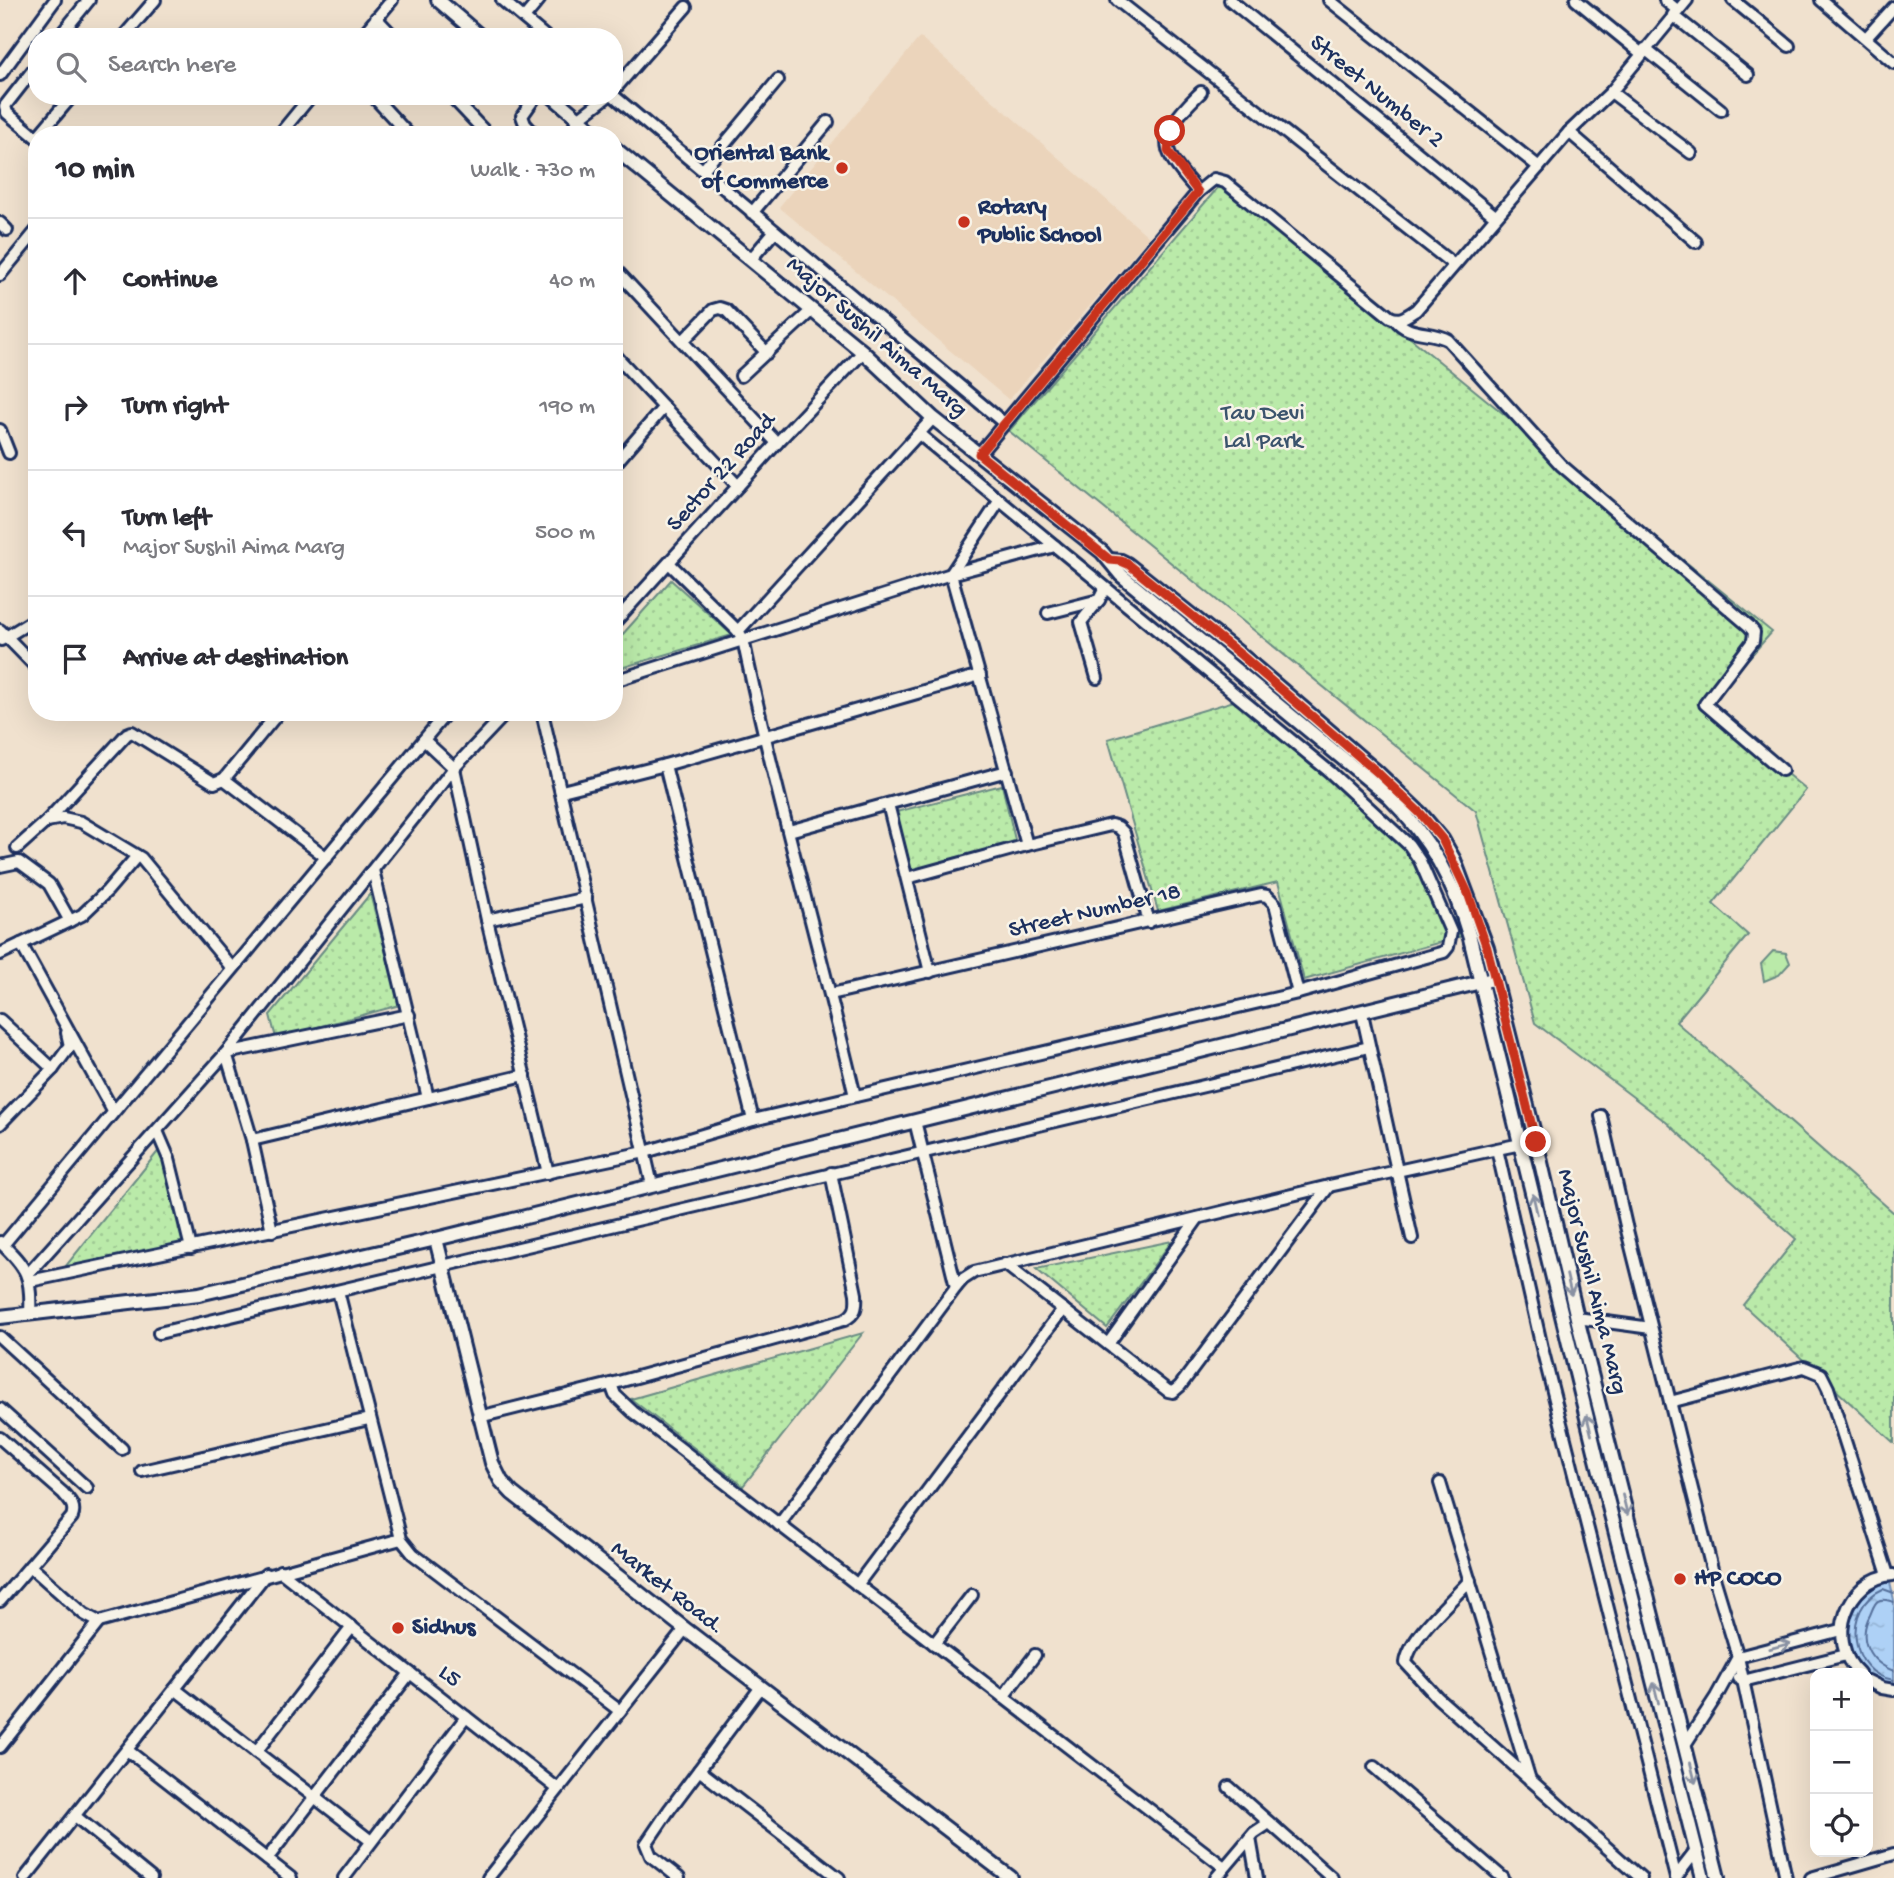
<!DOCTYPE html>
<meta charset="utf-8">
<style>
body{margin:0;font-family:"Gochi Hand",sans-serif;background:#f2f2f3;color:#2b2b33}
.controls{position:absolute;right:21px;bottom:21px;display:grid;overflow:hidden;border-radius:14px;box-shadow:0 7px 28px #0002}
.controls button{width:63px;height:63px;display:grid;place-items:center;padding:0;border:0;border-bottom:2px solid #e1e1e2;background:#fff;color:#2b2b33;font:35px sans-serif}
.stop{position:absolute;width:21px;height:21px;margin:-16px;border:5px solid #c8321e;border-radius:50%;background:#fff}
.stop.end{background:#c8321e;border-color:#fff;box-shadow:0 2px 7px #0008}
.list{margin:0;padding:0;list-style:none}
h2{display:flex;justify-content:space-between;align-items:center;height:91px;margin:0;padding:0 28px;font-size:30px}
h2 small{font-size:23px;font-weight:400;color:#7c7c81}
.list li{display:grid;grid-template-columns:46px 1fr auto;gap:21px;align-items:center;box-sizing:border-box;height:126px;padding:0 28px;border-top:2px solid #e1e1e2}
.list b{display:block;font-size:26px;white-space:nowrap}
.list p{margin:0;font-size:23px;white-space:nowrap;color:#7c7c81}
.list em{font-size:23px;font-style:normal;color:#7c7c81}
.icon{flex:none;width:38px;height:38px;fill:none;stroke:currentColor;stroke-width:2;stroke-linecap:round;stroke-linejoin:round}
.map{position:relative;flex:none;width:1894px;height:1878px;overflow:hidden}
.search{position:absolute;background:#fff;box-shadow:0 7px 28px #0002;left:28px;top:28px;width:595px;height:77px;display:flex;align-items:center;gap:18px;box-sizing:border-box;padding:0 24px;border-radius:28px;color:#7c7c81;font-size:26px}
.panel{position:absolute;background:#fff;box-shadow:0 7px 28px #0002;left:28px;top:126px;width:595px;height:595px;border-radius:28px}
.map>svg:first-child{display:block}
.built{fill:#ebd4bb}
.wetland{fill:url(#wetland-marsh);stroke:#6a8c84;stroke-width:2}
.park{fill:url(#park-dots);stroke:#6a8c84;stroke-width:2}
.water{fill:url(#water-ripples);stroke:#7390b9;stroke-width:2}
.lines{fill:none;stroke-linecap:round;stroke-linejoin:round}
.shore{stroke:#56709b;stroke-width:2}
.minor-casing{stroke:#1b2f5e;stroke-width:16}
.tertiary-casing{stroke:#1b2f5e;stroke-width:18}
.minor{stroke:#f7f3e8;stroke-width:10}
.tertiary{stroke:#f7f3e8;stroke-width:12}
.oneway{stroke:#8991a3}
.route{stroke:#c8321e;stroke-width:9}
.poi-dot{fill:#c8321e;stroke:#f7f3e8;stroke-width:2.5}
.labels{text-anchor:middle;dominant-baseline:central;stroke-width:5;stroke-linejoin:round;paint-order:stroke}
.street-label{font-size:24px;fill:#1b2f5e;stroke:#f7f3e8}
.poi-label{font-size:24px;font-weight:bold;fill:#1b2f5e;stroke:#f7f3e8;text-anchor:start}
.park-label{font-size:24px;fill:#3b546d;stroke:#f7f3e8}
</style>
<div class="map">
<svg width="1894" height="1878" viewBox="0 0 1894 1878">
<defs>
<pattern id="wetland-marsh" width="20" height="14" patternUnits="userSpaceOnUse" patternTransform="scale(1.75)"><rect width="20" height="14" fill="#baeaa9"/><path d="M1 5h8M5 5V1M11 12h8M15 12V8" fill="none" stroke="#9fc994"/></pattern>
<pattern id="park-dots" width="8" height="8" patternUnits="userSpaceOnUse" patternTransform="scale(1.75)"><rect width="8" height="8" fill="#baeaa9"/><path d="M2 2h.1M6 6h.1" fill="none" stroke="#9fc994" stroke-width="1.8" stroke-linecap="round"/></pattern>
<pattern id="water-ripples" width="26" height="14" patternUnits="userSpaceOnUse" patternTransform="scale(1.75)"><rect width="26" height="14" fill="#aed1f6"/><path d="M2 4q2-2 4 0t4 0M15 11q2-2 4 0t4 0" fill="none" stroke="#95b4d5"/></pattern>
</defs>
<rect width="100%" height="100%" fill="#f0e1ce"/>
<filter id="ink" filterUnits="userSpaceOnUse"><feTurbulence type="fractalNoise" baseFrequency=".0143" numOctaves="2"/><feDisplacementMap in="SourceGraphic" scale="14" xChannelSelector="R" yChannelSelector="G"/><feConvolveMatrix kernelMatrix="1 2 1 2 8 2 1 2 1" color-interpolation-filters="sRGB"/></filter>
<g filter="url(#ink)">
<path class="built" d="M920,37L1149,237L1009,400L779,207Z"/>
<path class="wetland" d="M1773,951L1786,953L1790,963L1779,975L1764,981L1761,964Z"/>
<g class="park">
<path d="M1221,184L1772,632L1706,706L1806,790L1713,904L1748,935L1676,1022L1894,1213V1443L1743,1305L1796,1239L1666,1122L1535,1023L1476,811L1009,431Z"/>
<path d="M671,580L732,635L614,670V644Z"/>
<path d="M1247,697L1357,791L1420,860L1463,936L1304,980L1278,882L1158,911L1108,739Z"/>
<path d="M1002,785L1016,844L911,870L896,812Z"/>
<path d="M370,894L400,1005L276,1038L270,1015Z"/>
<path d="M160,1149L186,1245L65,1267Z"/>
<path d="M1172,1241L1107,1328L1036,1269Z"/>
<path d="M863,1333L743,1486L631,1399Z"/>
</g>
<path class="water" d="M1889,1578L1894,1600V1687H1887L1861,1670L1849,1644L1847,1624L1865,1590Z"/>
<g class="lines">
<g class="shore">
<path d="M1894,1593L1883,1589C1841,1607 1849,1675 1894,1680"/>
<path d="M1894,1602C1889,1601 1883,1598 1878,1601C1874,1603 1872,1611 1870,1615C1857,1639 1869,1662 1894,1671"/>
</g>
<g class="minor-casing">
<g id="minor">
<path d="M502,0L546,37"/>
<path d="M1117,0L1454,265"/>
<path d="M1230,0L1495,216"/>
<path d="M1329,0L1539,167"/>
<path d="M1576,0L1642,54"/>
<path d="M1665,0L1677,10"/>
<path d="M1733,0L1789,46"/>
<path d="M1821,0L1894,63"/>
<path d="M1673,15L1748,75"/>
<path d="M376,18L394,37"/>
<path d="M524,18L539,0"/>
<path d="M59,37L89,0"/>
<path d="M123,37L155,0"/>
<path d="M361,37L392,0"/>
<path d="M1866,38L1894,7"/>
<path d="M1645,49L1721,110"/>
<path d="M37,65L5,106L7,113L37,138"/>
<path d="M0,75L55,0"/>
<path d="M614,90L686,7"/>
<path d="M1611,92L1691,153"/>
<path d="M373,96L409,135"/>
<path d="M451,96L488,135"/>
<path d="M614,96L1004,423"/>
<path d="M1569,132L1696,242"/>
<path d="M39,135L72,96"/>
<path d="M279,135L311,96"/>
<path d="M535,135L525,124L522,116L536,96"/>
<path d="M570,135L578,119L608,96"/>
<path d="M703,170L778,80"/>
<path d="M1198,192C1189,180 1174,166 1169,152C1160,130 1187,106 1201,92"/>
<path d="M752,213L828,122"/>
<path d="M0,223L7,230"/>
<path d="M751,259L774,232"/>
<path d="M614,268L777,443"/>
<path d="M0,275L37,230"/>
<path d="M1395,319C1408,337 1431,330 1448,340L1561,465L1749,626L1754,632L1753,641L1705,704L1782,770"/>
<path d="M683,341L713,310L720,308L726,310L767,353"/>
<path d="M614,354L738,486"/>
<path d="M741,376L812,310"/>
<path d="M0,430L9,453"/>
<path d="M919,434L1055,546"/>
<path d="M979,454L1198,192L1214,179L1225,182L1390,317C1400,322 1407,316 1416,310L1569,132L1611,92L1687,0"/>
<path d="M614,465L664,407"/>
<path d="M1000,500L951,574L1027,845"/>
<path d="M669,563L738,631L743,639C775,793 819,944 855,1096"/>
<path d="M1048,613L1099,600"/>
<path d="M614,623L777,443L863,352"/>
<path d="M0,630L37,668"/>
<path d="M738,631L933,418"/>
<path d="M1,640L37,618"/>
<path d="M1097,678L1081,622L1099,600L1105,588"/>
<path d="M542,712L652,1185"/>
<path d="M424,740L454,768L487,920L548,1173"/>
<path d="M665,765L753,1120"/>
<path d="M224,779L327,858"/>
<path d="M562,791L665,765L980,675"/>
<path d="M888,804L930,972"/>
<path d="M47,821L63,818L81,822L141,858L232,968"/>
<path d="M789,831L1007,771"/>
<path d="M17,848L47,821L127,734L132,732L214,783L224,779L279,712"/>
<path d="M0,866L19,862L49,884L70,921"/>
<path d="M373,870L428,1098"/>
<path d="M907,878L1027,845L1111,825L1118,827L1124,833L1149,922"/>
<path d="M487,920L586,898"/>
<path d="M21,944L113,1111"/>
<path d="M0,954L82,915L107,891L137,856"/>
<path d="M831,994L1261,895L1267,896L1275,904L1298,993"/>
<path d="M1362,1013L1412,1238"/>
<path d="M0,1020L53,1069"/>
<path d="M1601,1116L1626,1226L1715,1581L1738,1657L1786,1878"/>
<path d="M915,1121L956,1287"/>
<path d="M0,1124L53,1069L70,1046L67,1033"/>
<path d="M157,1131L169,1159L191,1248"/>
<path d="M252,1140L525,1075"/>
<path d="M1497,1149L1521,1144"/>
<path d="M272,1231L252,1140L226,1053L409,1015"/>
<path d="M0,1242C27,1268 32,1276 30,1314"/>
<path d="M3,1245L447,712"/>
<path d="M1005,1264L1168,1391L1173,1392L1180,1386L1329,1186"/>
<path d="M28,1274L226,1053L454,768L507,712"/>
<path d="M30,1281L645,1152L753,1120L1298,993L1444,952L1448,947L1451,932L1420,861L1409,845L1330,772L1055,546L951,574L614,681"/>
<path d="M338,1291L401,1539L413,1554L620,1711"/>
<path d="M1577,1318L1651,1328"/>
<path d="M159,1333L1369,1047"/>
<path d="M0,1337L122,1449"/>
<path d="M1108,1344L1198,1218"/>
<path d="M611,1384L615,1395L633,1412L1224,1867"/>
<path d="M1670,1402L1804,1367L1821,1374L1828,1388L1888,1575"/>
<path d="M0,1409L87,1488"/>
<path d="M479,1417L611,1384L844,1320C856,1314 857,1307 856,1294L831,1173"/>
<path d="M0,1438L63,1493C70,1501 76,1506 72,1517L0,1601"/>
<path d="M142,1471L369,1419"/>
<path d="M1440,1483L1530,1780"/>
<path d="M779,1525L956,1287L963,1279L974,1272L1329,1186L1497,1149L1542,1348L1676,1878"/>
<path d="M30,1566L84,1614L99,1622L401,1539"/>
<path d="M280,1571L558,1789"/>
<path d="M1470,1580C1452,1601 1409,1637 1406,1663L1438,1698L1641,1878"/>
<path d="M857,1585L1063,1309"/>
<path d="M934,1644L972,1595"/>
<path d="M1859,1673C1825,1642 1846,1578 1893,1575"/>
<path d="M1738,1678L1743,1681L1846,1655"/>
<path d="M1868,1681L1882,1688L1894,1690"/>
<path d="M175,1689L371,1841"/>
<path d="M1003,1697L1035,1655"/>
<path d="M1686,1743L1716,1697L1738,1657L1841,1630"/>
<path d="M0,1747L99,1622"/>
<path d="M127,1750L291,1878"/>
<path d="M256,1752L352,1627"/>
<path d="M1374,1767L1503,1878"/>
<path d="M699,1770L839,1878"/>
<path d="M1229,1787L1332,1878"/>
<path d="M75,1816L151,1878"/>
<path d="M1250,1838L1257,1878"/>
<path d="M267,1859L410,1673"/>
<path d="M1676,1877L1696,1851"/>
<path d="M25,1878L266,1574"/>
<path d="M344,1878L466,1717"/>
<path d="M488,1878L685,1629"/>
<path d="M679,1878L651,1856L646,1844L669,1810L761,1687"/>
<path d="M1216,1878L1254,1833L1269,1823"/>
<path d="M1811,1878L1894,1854"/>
</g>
</g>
<g class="tertiary-casing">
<g id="tertiary">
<path d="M438,0L481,37"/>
<path d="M552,96L598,135"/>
<path d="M614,148L863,352L933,418L1102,552L1121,575L1388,796C1431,839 1453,880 1470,938L1597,1459L1703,1878"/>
<path d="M1110,560L1121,561L1127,564L1241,655L1377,772L1421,814L1442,839L1454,860L1487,948L1536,1141L1577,1318L1718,1878"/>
<path d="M436,1239L492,1463L501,1481L512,1493L685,1629L1011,1878"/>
<path d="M0,1317L199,1294L436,1239L1493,979"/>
</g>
</g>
<use href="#minor" class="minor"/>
<use href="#tertiary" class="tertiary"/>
</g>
<defs><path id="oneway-shaft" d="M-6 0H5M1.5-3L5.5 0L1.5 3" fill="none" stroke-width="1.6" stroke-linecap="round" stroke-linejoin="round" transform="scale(1.75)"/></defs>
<g class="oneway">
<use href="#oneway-shaft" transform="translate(1535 1204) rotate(-103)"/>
<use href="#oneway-shaft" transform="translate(1569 1285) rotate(77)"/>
<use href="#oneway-shaft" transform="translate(1589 1425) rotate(-104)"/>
<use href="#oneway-shaft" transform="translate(1625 1505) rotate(76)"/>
<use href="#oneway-shaft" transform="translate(1780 1646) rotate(-15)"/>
<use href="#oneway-shaft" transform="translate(1656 1693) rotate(-104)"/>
<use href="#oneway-shaft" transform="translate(1693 1773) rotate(76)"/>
</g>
</g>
<g class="lines" filter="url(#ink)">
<path class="route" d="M1170,131L1168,151L1198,192L979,454L1110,560L1121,561L1128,564L1241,655L1377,772L1421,814L1442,839L1468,893L1487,948L1536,1142"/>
</g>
<g class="poi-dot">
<circle cx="842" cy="168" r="7"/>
<circle cx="964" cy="222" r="7"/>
<circle cx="1680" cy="1579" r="7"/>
<circle cx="398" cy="1628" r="7"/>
</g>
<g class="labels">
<g class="street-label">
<text transform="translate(1376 92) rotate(39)">Street Number 2</text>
<text transform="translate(876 338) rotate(41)">Major Sushil Aima Marg</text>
<text transform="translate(722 473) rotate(-48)">Sector 22 Road</text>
<text transform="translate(1095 912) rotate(-13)">Street Number 18</text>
<text transform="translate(1591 1282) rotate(76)">Major Sushil Aima Marg</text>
<text transform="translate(667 1589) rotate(38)">Market Road.</text>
<text transform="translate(449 1677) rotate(38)">L5</text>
</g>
<g class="poi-label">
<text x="828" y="154" text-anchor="end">Oriental Bank<tspan x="828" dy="28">of Commerce</tspan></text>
<text x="978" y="208">Rotary<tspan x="978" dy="28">Public School</tspan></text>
<text x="1694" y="1579">HP COCO</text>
<text x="412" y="1628">Sidhus</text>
</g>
<g class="park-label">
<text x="1263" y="414">Tau Devi<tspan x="1263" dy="28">Lal Park</tspan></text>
</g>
</g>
</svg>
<div class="controls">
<button>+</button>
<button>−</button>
<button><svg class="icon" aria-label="locate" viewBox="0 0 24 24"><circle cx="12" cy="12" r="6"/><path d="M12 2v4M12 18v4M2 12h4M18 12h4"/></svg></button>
</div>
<div class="stop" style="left:1170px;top:131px"></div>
<div class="stop end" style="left:1536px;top:1142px"></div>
<div class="search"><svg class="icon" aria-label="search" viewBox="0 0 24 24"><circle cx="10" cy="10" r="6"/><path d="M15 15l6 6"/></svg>Search here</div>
<section class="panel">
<h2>10 min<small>Walk · 730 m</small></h2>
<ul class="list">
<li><svg class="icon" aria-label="ahead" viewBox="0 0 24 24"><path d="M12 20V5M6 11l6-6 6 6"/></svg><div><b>Continue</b></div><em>40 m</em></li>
<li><svg class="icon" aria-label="right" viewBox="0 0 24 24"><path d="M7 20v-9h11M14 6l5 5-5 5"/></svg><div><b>Turn right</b></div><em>190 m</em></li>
<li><svg class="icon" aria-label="left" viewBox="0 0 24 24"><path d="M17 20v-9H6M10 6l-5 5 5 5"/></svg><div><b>Turn left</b><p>Major Sushil Aima Marg</p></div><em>500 m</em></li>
<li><svg class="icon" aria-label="arrive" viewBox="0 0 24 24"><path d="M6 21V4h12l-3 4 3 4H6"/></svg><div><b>Arrive at destination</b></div></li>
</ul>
</section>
</div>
